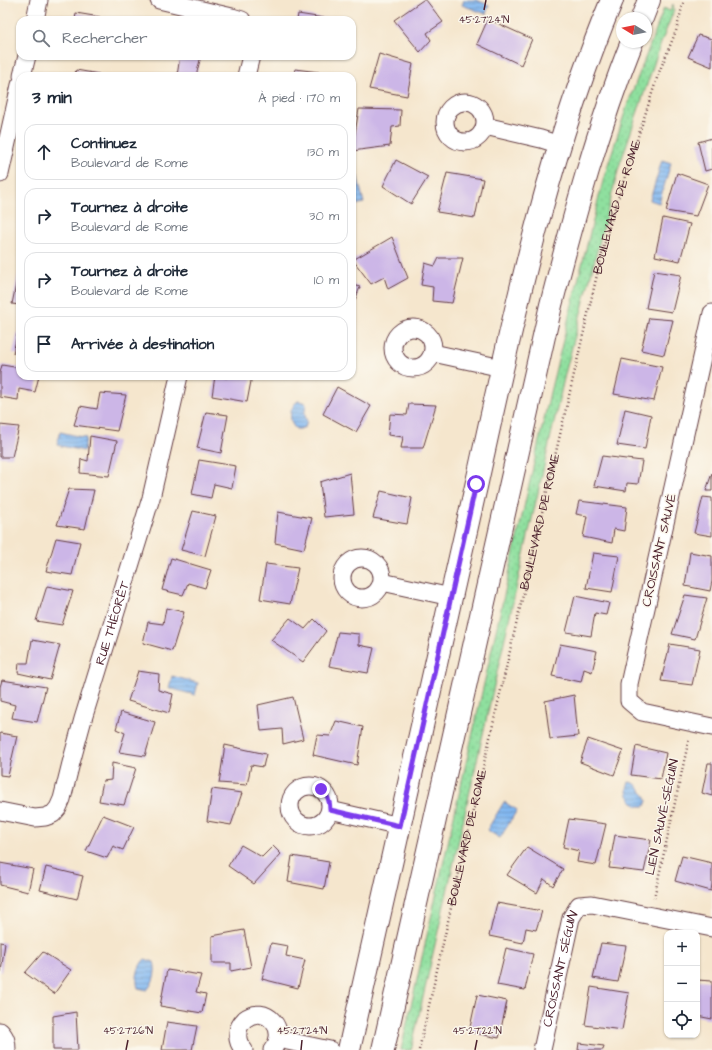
<!DOCTYPE html>
<html lang="fr">
<meta charset="utf-8">
<style>
body{margin:0;font-family:"Architects Daughter",sans-serif;background:#f6f6f7;color:#1f2937}
.controls{position:absolute;right:12px;bottom:12px;display:grid;overflow:hidden;border-radius:8px;box-shadow:0 1px 3px #0004}
.controls button{width:36px;height:36px;display:grid;place-items:center;padding:0;border:0;border-bottom:1px solid #e0e1e3;background:#fff;color:#1f2937;font:20px sans-serif}
.compass{position:absolute;left:616px;top:12px;width:36px;height:36px;border-radius:50%;background:#fff;box-shadow:0 1px 3px #0004;rotate:280deg}
.stop{position:absolute;width:12px;height:12px;margin:-9px;border:3px solid #7c3aed;border-radius:50%;background:#fff}
.stop.end{background:#7c3aed;border-color:#fff;box-shadow:0 1px 4px #0008}
.list{margin:0;padding:0;list-style:none}
h2{display:flex;justify-content:space-between;align-items:center;height:52px;margin:0;padding:0 16px;font-size:17px}
h2 small{font-size:13px;font-weight:400;color:#747a83}
.list li{display:grid;grid-template-columns:26px 1fr auto;gap:12px;align-items:center;box-sizing:border-box;height:56px;margin:0 8px 8px;padding:0 8px;border:1px solid #e0e1e3;border-radius:12px}
.list b{display:block;font-size:15px;white-space:nowrap}
.list p{margin:0;font-size:13px;white-space:nowrap;color:#747a83}
.list em{font-size:13px;font-style:normal;color:#747a83}
.icon{flex:none;width:22px;height:22px;fill:none;stroke:currentColor;stroke-width:2;stroke-linecap:round;stroke-linejoin:round}
.map{position:relative;flex:none;width:712px;height:1050px;overflow:hidden}
.search{position:absolute;background:#fff;box-shadow:0 1px 3px #0004;left:16px;top:16px;width:340px;height:44px;display:flex;align-items:center;gap:10px;box-sizing:border-box;padding:0 14px;border-radius:12px;color:#747a83;font-size:15px}
.panel{position:absolute;background:#fff;box-shadow:0 1px 3px #0004;left:16px;top:72px;width:340px;height:308px;border-radius:12px}
.map>svg:first-child{display:block}
.grass{fill:url(#grass-dots);stroke:#6c8065}
.water{fill:url(#water-rules);stroke:#666c8e}
.building{fill:#ccb6e7}
.lines{fill:none;stroke-linecap:round;stroke-linejoin:round}
.minor-casing{stroke:#643d43;stroke-width:19}
.secondary-casing{stroke:#643d43;stroke-width:24}
.path{stroke:#643d43;stroke-width:2.5;stroke-dasharray:1 3;stroke-linecap:butt}
.minor{stroke:#fff;stroke-width:17}
.secondary{stroke:#fff;stroke-width:22}
.route{stroke:#7c3aed;stroke-width:5}
.ticks{fill:none;stroke:#4a1f2b;stroke-width:1.5}
.labels{text-anchor:middle;dominant-baseline:central;stroke-width:3;stroke-linejoin:round;paint-order:stroke}
.street-label{font-size:13px;fill:#4a1f2b;stroke:#fbf7ec}
.ticks-label{font-size:10px;text-anchor:middle;fill:#4a1f2b;stroke:#fbf7ec;stroke-width:3;stroke-linejoin:round;paint-order:stroke}
</style>
<div class="map">
<svg width="712" height="1050" viewBox="0 0 712 1050">
<defs>
<pattern id="grass-dots" width="8" height="8" patternUnits="userSpaceOnUse"><rect width="8" height="8" fill="#8fe09f"/><path d="M2 2h.1M6 6h.1" fill="none" stroke="#7dc089" stroke-width="1.8" stroke-linecap="round"/></pattern>
<pattern id="water-rules" width="6" height="5" patternUnits="userSpaceOnUse"><rect width="6" height="5" fill="#82b8f1"/><path d="M0 2.5h6" fill="none" stroke="#6c95c3"/></pattern>
</defs>
<rect width="100%" height="100%" fill="#fbf7ec"/>
<filter id="ink" filterUnits="userSpaceOnUse"><feTurbulence type="fractalNoise" baseFrequency=".025" numOctaves="2"/><feDisplacementMap in="SourceGraphic" scale="8" xChannelSelector="R" yChannelSelector="G"/><feConvolveMatrix kernelMatrix="1 2 1 2 8 2 1 2 1" color-interpolation-filters="sRGB"/></filter>
<filter id="wash" filterUnits="userSpaceOnUse"><feTurbulence type="fractalNoise" baseFrequency=".012" numOctaves="4" result="noise"/><feDisplacementMap in="SourceGraphic" scale="16" xChannelSelector="R" yChannelSelector="G"/><feGaussianBlur stdDeviation="0.9" result="paint"/><feColorMatrix in="noise" values="0 0 0 0 0 0 0 0 0 0 0 0 0 0 0 0 0 1.4 0 .05"/><feComposite in="paint" operator="in"/></filter>
<g filter="url(#wash)">
<rect width="100%" height="100%" fill="#f5e6cd"/>
<path class="grass" d="M673,4L674,10L660,46L619,167L565,374L411,1050H401L551,388L604,177L627,106L664,8L670,11Z"/>
<g class="water">
<path d="M464,0H476L489,5L486,14L462,5Z"/>
<path d="M662,160L671,163L659,203L650,200Z"/>
<path d="M357,174L364,203L352,206V175Z"/>
<path d="M298,401C311,403 304,407 305,414C305,416 306,420 307,421L305,427L300,429H296C288,422 289,407 298,401Z"/>
<path d="M60,432L86,438L84,451L57,445Z"/>
<path d="M172,676L198,683L195,695L169,688Z"/>
<path d="M629,782C638,783 637,787 642,792C645,795 646,796 647,801L645,806H637C629,799 624,792 629,782Z"/>
<path d="M504,802L517,810L500,838L487,830Z"/>
<path d="M145,959L154,962C157,970 154,983 147,990L138,988C135,979 138,965 145,959Z"/>
</g>
<g id="blocks">
<g class="building">
<path d="M423,0H426L443,22L427,33L431,40L420,52L394,20Z"/>
<path d="M76,13L100,17L99,20H75Z"/>
<path d="M298,14L330,19V20H297Z"/>
<path d="M488,19L532,39L521,65L477,44Z"/>
<path d="M698,35L712,39V67L688,57Z"/>
<path d="M379,54L413,64L407,96L369,89Z"/>
<path d="M180,56H201L196,76H177Z"/>
<path d="M295,69L319,72L318,76H293Z"/>
<path d="M76,70L99,74V76H74Z"/>
<path d="M359,109L401,110L400,126L392,127L390,146L352,151Z"/>
<path d="M712,138V169L705,171L698,142Z"/>
<path d="M396,160L428,177L411,204L383,186Z"/>
<path d="M447,173L483,179L475,218L437,212Z"/>
<path d="M677,173L708,184L696,216L666,211Z"/>
<path d="M663,218L690,224L680,261L655,256Z"/>
<path d="M392,237L408,278L388,289L384,277L371,284L353,260Z"/>
<path d="M439,258H463L452,303L432,301L433,287L421,285L425,263L435,266Z"/>
<path d="M19,270L20,305L12,304Z"/>
<path d="M654,271L681,275L672,312L646,308Z"/>
<path d="M352,285L360,287L352,308Z"/>
<path d="M649,318L673,320L664,355L641,350Z"/>
<path d="M19,327H20V355L13,353Z"/>
<path d="M622,359L662,367L654,401L614,394Z"/>
<path d="M2,365L20,368V376H39L35,392L19,389L18,400L0,397V373Z"/>
<path d="M215,376L227,378L228,376H252L247,402L212,396Z"/>
<path d="M337,387L371,406L356,432L323,414Z"/>
<path d="M100,393L126,395L117,431L74,425L80,406L97,409Z"/>
<path d="M409,404L436,405L423,448H401L403,437L388,435L390,414L407,415Z"/>
<path d="M625,409L651,415L645,449L617,445Z"/>
<path d="M206,412L228,415L221,453L197,448Z"/>
<path d="M0,425L19,427L12,457H0Z"/>
<path d="M90,436L117,441L109,476L80,473L81,459L88,461Z"/>
<path d="M602,456L642,461L638,484L627,483L626,491L594,486Z"/>
<path d="M199,460L236,466L232,488L214,484L211,498L192,494Z"/>
<path d="M350,473L354,514L324,517L320,482Z"/>
<path d="M712,473V491H706Z"/>
<path d="M69,489L94,490L85,529L57,525Z"/>
<path d="M381,491L412,498L407,524L373,518Z"/>
<path d="M703,497L712,498V536L694,533Z"/>
<path d="M579,501L627,507L624,531L614,529L612,543L583,537L587,516L576,514Z"/>
<path d="M193,511L216,516L205,556L181,550Z"/>
<path d="M278,512L312,518L304,549L275,543Z"/>
<path d="M56,538L80,542L72,575L46,571Z"/>
<path d="M690,552L712,556V581L710,591L685,586Z"/>
<path d="M593,553L619,556L612,592L586,588Z"/>
<path d="M171,558L211,570L205,588L188,583L183,595L162,590Z"/>
<path d="M266,564L298,568L290,604L260,599Z"/>
<path d="M47,586L73,591L62,625L36,621Z"/>
<path d="M685,595L707,598L695,639L672,634Z"/>
<path d="M575,596L609,603L606,615L595,613L591,636L566,632Z"/>
<path d="M166,608L184,612L172,651L143,643L148,622L163,624Z"/>
<path d="M290,618L305,629L314,619L326,631L303,662L271,640Z"/>
<path d="M338,632L359,634V645L374,648L368,673L329,666Z"/>
<path d="M32,640L60,645L50,680L18,673L19,663H28Z"/>
<path d="M560,644L597,651L592,672L584,669L581,682L552,676Z"/>
<path d="M670,644L700,649L692,685L661,681Z"/>
<path d="M138,671L159,674L158,690L173,694L169,713L128,701Z"/>
<path d="M2,680L46,687L37,722L12,718L15,705L0,701V687Z"/>
<path d="M574,695L578,736L550,739L545,701Z"/>
<path d="M293,697L303,739L283,744L282,729L261,731L258,705Z"/>
<path d="M121,712L155,722L145,756L119,752L125,733L116,729Z"/>
<path d="M336,721L363,727L357,765L313,755L317,735L330,736Z"/>
<path d="M0,733L17,736L8,776L0,775Z"/>
<path d="M588,739L623,751L614,775L580,762Z"/>
<path d="M225,745L266,754L263,767L251,765L247,785L219,783Z"/>
<path d="M636,746L666,753L661,779L631,775Z"/>
<path d="M112,763L136,768L124,805L99,801L103,781L111,780Z"/>
<path d="M708,763H712V796L702,793Z"/>
<path d="M212,789L242,793L231,825L207,821Z"/>
<path d="M103,815L134,827L123,850L113,846L107,858L86,851Z"/>
<path d="M569,819L606,824L596,865L577,862L579,851L563,847Z"/>
<path d="M615,835L651,840L644,872L609,868Z"/>
<path d="M241,845L262,857L273,846L281,854L254,884L228,866Z"/>
<path d="M527,847L563,869L553,886L544,879L537,893L507,875Z"/>
<path d="M292,856L329,862L324,889L288,882Z"/>
<path d="M682,856L712,863V884L711,891L675,881Z"/>
<path d="M0,863L33,869L28,892L0,885Z"/>
<path d="M46,867L83,876L77,899L40,890Z"/>
<path d="M497,903L542,911L536,930L526,928L523,943L489,936Z"/>
<path d="M244,930L251,967L231,971V963H212V936Z"/>
<path d="M0,942L5,943L1,972H0Z"/>
<path d="M271,943L288,946L286,956L305,960L298,988L262,979Z"/>
<path d="M601,943L626,946L618,982L593,978Z"/>
<path d="M506,948L533,954L525,990L497,985Z"/>
<path d="M43,952L71,970L54,994L25,973Z"/>
<path d="M167,970L201,975L196,992L206,994L202,1013L160,1006Z"/>
<path d="M697,980L712,981V1019L697,1016Z"/>
<path d="M591,987L629,993L622,1030L585,1025Z"/>
<path d="M477,995L507,1001L499,1038L469,1032Z"/>
<path d="M76,1012L78,1050H53V1016Z"/>
<path d="M167,1022L197,1026L192,1050H162Z"/>
<path d="M579,1043L604,1046L603,1050H578Z"/>
</g>
</g>
</g>
<g filter="url(#ink)">
<use href="#blocks" fill-opacity="0" stroke="#643d43" stroke-width="1"/>
<g class="lines">
<g class="minor-casing">
<g id="minor">
<path d="M159,0L232,17L242,20"/>
<path d="M35,20L39,0"/>
<path d="M22,76L27,56"/>
<path d="M246,76L251,56"/>
<circle cx="465" cy="122" r="20"/>
<path d="M485,126L541,139L560,145"/>
<path d="M0,174L20,85"/>
<path d="M712,313L629,684V701L642,712L712,727"/>
<circle cx="413" cy="348" r="20"/>
<path d="M433,353L502,368"/>
<circle cx="362" cy="578" r="20"/>
<path d="M382,582L451,597"/>
<circle cx="310" cy="806" r="20"/>
<path d="M330,810L400,826"/>
<path id="s2" d="M0,811L35,818L45,817L53,814L58,808L62,799L71,763L83,719L151,498L179,376"/>
<path d="M0,1031C6,1037 7,1042 7,1050"/>
<path d="M278,1039L330,1050"/>
<path d="M244,1050C239,1045 237,1040 238,1033C238,1028 241,1023 245,1019C265,1003 290,1030 272,1050"/>
<path id="s3" d="M542,1050L571,918L579,905L592,904L712,928"/>
</g>
</g>
<g class="secondary-casing">
<g id="secondary">
<path d="M642,18L649,0"/>
<path d="M349,1050C392,861 434,671 477,482C513,319 547,154 612,0"/>
<path d="M383,1050L551,305C574,216 598,127 632,42"/>
</g>
</g>
<g class="path">
<path d="M654,898L689,739"/>
<path id="s1" d="M419,1050L467,837L596,279L608,230L623,183L658,75L676,31L684,0"/>
</g>
<use href="#minor" class="minor"/>
<use href="#secondary" class="secondary"/>
</g>
</g>
<g class="lines" filter="url(#ink)">
<path class="route" d="M321,789C328,795 330,801 330,810L400,826L476,484"/>
</g>
<path class="ticks" d="M484,10L486,0M126,1050L128,1040M301,1050L302,1040M475,1050L477,1040"/>
<g class="labels">
<g class="street-label">
<text stroke="none"><textPath href="#s1" startOffset="866">BOULEVARD DE ROME</textPath></text>
<text stroke="none"><textPath href="#s1" startOffset="542">BOULEVARD DE ROME</textPath></text>
<text transform="translate(659 550) rotate(-77)">CROISSANT SAUVÉ</text>
<text stroke="none"><textPath href="#s2" startOffset="255">RUE THÉORÊT</textPath></text>
<text transform="translate(662 817) rotate(-78)">LIEN SAUVÉ-SÉGUIN</text>
<text stroke="none"><textPath href="#s1" startOffset="218">BOULEVARD DE ROME</textPath></text>
<text stroke="none"><textPath href="#s3" startOffset="83">CROISSANT SÉGUIN</textPath></text>
</g>
</g>
<g class="ticks-label">
<text x="484" y="23">45°27'24"N</text>
<text x="128" y="1034">45°27'26"N</text>
<text x="302" y="1034">45°27'24"N</text>
<text x="477" y="1034">45°27'22"N</text>
</g>
</svg>
<div class="controls">
<button>+</button>
<button>−</button>
<button><svg class="icon" aria-label="locate" viewBox="0 0 24 24"><circle cx="12" cy="12" r="6"/><path d="M12 2v4M12 18v4M2 12h4M18 12h4"/></svg></button>
</div>
<svg class="compass" viewBox="-18 -18 36 36"><path d="M0-13l5 13h-10z" fill="#e53935"/><path d="M0 13l5-13h-10z" fill="#747a83"/></svg>
<div class="stop" style="left:476px;top:484px"></div>
<div class="stop end" style="left:321px;top:789px"></div>
<div class="search"><svg class="icon" aria-label="search" viewBox="0 0 24 24"><circle cx="10" cy="10" r="6"/><path d="M15 15l6 6"/></svg>Rechercher</div>
<section class="panel">
<h2>3 min<small>À pied · 170 m</small></h2>
<ul class="list">
<li><svg class="icon" aria-label="ahead" viewBox="0 0 24 24"><path d="M12 20V5M6 11l6-6 6 6"/></svg><div><b>Continuez</b><p>Boulevard de Rome</p></div><em>130 m</em></li>
<li><svg class="icon" aria-label="right" viewBox="0 0 24 24"><path d="M7 20v-9h11M14 6l5 5-5 5"/></svg><div><b>Tournez à droite</b><p>Boulevard de Rome</p></div><em>30 m</em></li>
<li><svg class="icon" aria-label="right" viewBox="0 0 24 24"><path d="M7 20v-9h11M14 6l5 5-5 5"/></svg><div><b>Tournez à droite</b><p>Boulevard de Rome</p></div><em>10 m</em></li>
<li><svg class="icon" aria-label="arrive" viewBox="0 0 24 24"><path d="M6 21V4h12l-3 4 3 4H6"/></svg><div><b>Arrivée à destination</b></div></li>
</ul>
</section>
</div>
